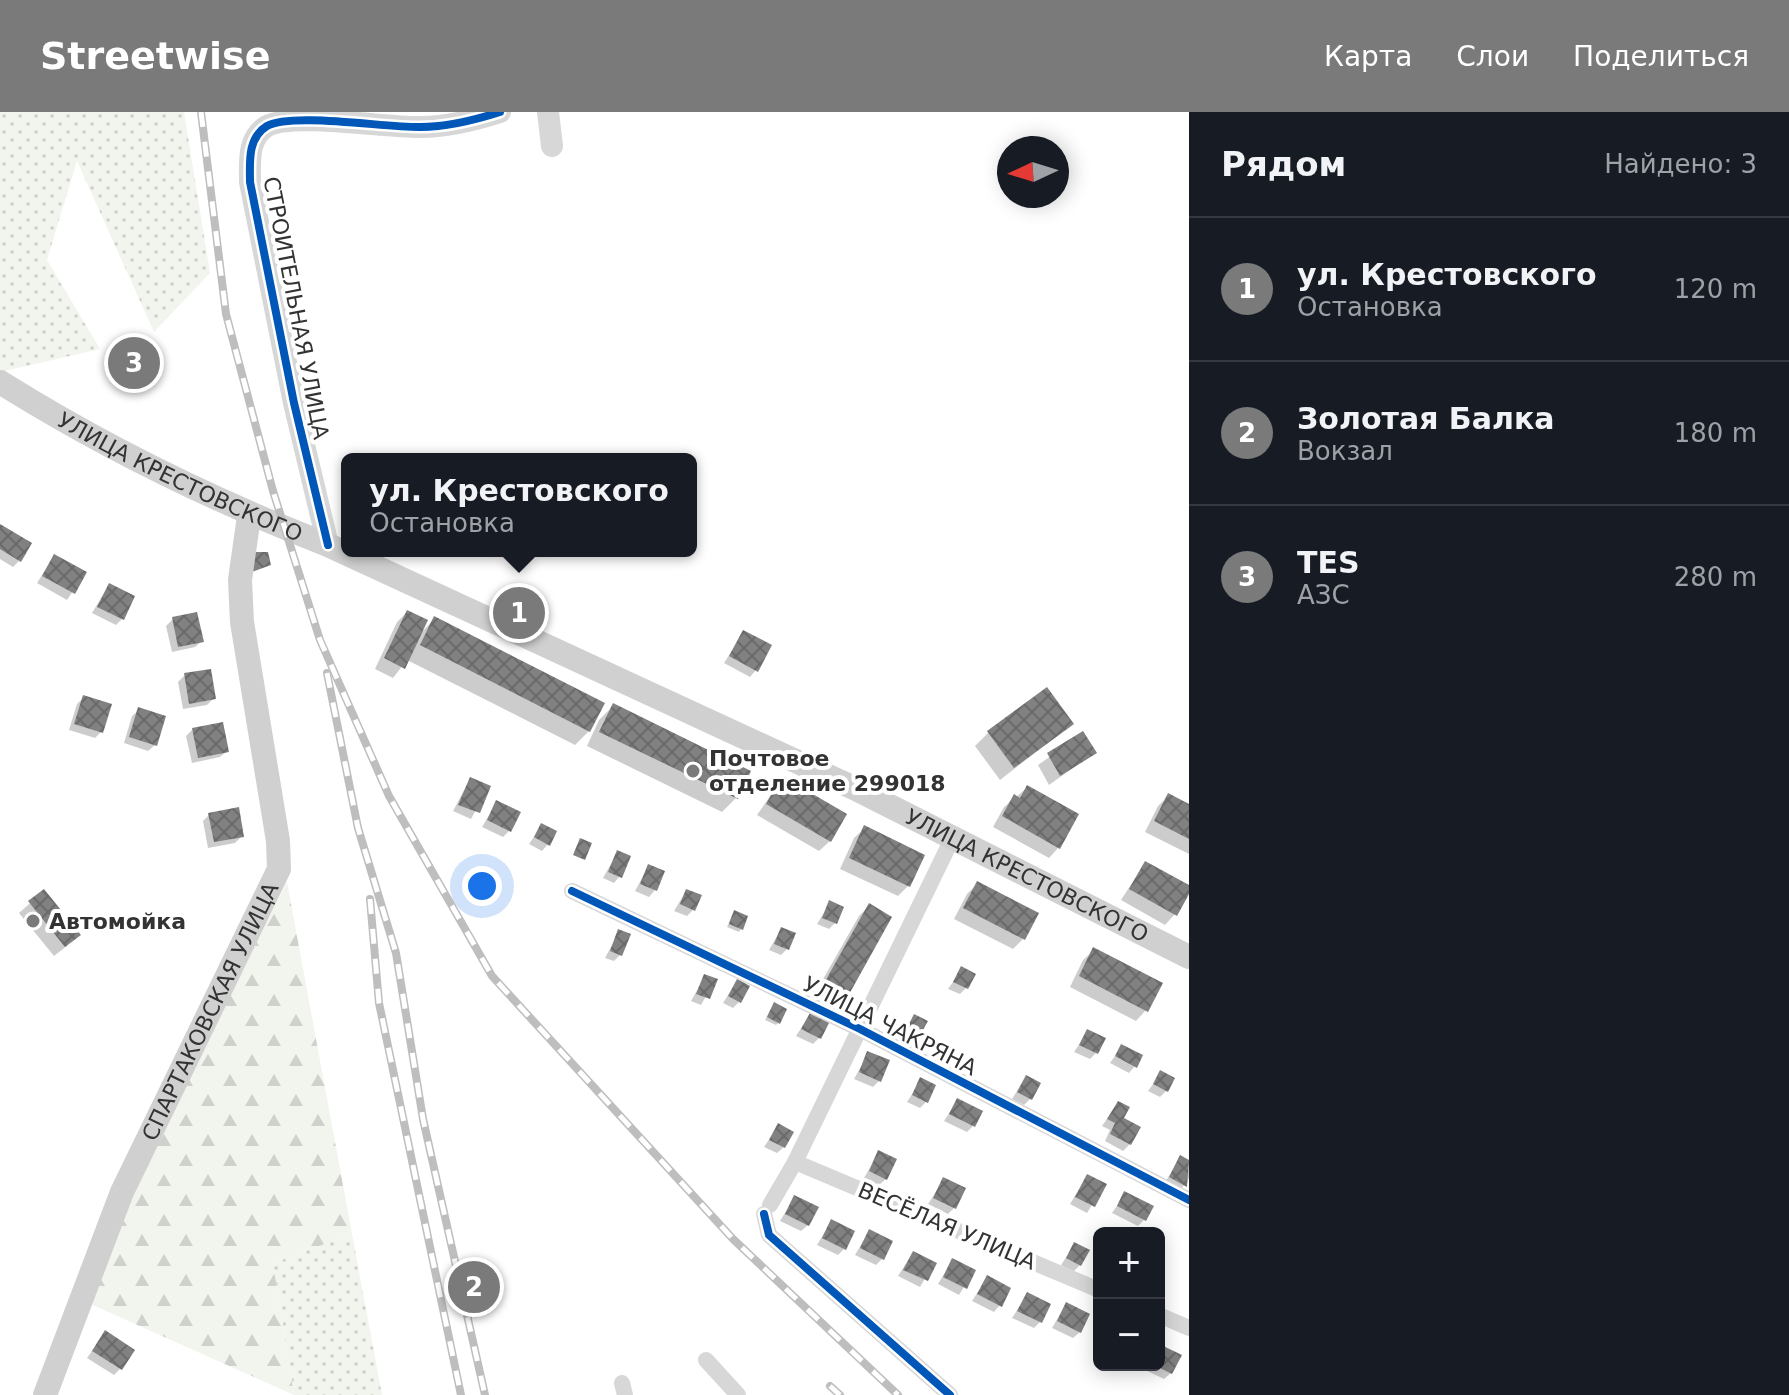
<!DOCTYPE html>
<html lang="ru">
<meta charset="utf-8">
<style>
body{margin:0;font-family:"DejaVu Sans",sans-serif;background:#242831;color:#f1f3f6}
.controls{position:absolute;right:24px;bottom:24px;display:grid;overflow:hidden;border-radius:12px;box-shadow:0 4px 20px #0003}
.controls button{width:72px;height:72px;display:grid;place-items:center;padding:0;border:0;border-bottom:2px solid #363941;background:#171b24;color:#f1f3f6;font:40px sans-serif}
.compass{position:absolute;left:997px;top:24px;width:72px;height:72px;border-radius:50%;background:#171b24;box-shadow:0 4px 20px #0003;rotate:266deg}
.you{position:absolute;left:482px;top:774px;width:28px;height:28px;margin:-20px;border:6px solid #fff;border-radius:50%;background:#1a73e8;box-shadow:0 0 0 12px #1a73e833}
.badge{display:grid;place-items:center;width:52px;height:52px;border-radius:50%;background:#7a7a7a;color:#fff;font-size:26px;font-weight:700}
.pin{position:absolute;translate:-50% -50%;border:4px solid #fff;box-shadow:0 2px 8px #0006}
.popup{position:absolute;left:341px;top:341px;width:356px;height:104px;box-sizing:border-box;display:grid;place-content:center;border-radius:12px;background:#171b24;filter:drop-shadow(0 2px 6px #0005);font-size:26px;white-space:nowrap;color:#9ea1a6}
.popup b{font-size:30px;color:#f1f3f6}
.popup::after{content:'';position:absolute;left:50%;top:100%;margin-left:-16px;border:16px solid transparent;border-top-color:#171b24}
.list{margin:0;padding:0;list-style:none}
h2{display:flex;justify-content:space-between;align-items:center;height:104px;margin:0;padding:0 32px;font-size:34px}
h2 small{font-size:26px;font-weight:400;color:#9ea1a6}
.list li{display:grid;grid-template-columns:52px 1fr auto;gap:24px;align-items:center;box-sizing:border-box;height:144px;padding:0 32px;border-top:2px solid #363941}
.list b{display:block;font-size:30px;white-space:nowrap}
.list p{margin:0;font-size:26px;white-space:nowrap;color:#9ea1a6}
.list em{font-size:26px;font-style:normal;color:#9ea1a6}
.map{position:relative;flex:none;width:1189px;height:1283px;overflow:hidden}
header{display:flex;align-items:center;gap:48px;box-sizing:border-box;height:112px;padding:0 40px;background:#7a7a7a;color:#fff}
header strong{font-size:38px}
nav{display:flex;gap:44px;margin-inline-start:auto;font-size:28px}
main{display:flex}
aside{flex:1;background:#171b24}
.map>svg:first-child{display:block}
.grass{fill:url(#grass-dots)}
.forest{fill:url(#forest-firs)}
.shadow{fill:#0003}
.building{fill:url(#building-cross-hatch)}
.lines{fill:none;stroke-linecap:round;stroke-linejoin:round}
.minor{stroke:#d7d7d7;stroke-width:16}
.tertiary{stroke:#d7d7d7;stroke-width:22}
.secondary{stroke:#d0d0d0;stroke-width:24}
.rail-casing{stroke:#bebebe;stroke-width:8}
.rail{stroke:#fff;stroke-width:5;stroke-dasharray:15;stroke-linecap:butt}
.cycleway-casing{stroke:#fff;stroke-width:13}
.cycleway{stroke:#0057b8;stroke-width:8}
.poi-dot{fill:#7a7a7a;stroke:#fff;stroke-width:3}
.labels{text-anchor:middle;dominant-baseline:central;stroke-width:8;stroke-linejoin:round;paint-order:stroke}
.street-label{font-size:22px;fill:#333;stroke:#fff}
.poi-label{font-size:22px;font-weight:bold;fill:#333;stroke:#fff;text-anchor:start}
</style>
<header>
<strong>Streetwise</strong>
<nav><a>Карта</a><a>Слои</a><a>Поделиться</a></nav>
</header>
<main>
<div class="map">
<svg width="1189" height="1283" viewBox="0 0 1189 1283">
<defs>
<pattern id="grass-dots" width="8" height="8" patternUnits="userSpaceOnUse" patternTransform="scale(2)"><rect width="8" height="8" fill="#f1f5ed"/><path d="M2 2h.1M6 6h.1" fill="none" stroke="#cfd2cc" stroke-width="1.8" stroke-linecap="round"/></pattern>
<pattern id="forest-firs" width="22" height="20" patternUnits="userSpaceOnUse" patternTransform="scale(2)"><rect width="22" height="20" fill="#f1f5ed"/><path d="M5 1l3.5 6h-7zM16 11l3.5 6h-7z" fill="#cfd2cc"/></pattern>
<pattern id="building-cross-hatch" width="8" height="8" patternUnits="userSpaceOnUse" patternTransform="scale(2)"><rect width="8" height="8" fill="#818181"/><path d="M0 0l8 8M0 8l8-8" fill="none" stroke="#6a6a6a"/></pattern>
</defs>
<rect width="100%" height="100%" fill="#fff"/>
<g class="grass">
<path d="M0,0H184L210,161L154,220L77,49L47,148L100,237L0,260Z"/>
<path d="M352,1122L382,1283H294L273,1151Z"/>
</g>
<path class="forest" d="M287,770L352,1122L273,1151L294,1283L86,1190L142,1056Z"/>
<g class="shadow">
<path d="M130,226L149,247L143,253L139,251L124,275L113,270L128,246L119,241Z"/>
<path d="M0,414L19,449L13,455L0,447Z"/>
<path d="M54,444L85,461L67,488L37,471Z"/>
<path d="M109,473L122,507L116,513L92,501Z"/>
<path d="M407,500L421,521L434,507L589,619L575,633L407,548L393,566L375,557L397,510Z"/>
<path d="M173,507L202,529L195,535L172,540L166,514Z"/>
<path d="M744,520L756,558L750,565L724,551Z"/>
<path d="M185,563L214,586L207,593L183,597L178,570Z"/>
<path d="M84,585L101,620L95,626L69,618L77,592Z"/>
<path d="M613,594L749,660L736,686L722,700L587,634L599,608Z"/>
<path d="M139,598L155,633L148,639L124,631L132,604Z"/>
<path d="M1072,612L1000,668L975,634L989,620Z"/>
<path d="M193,617L227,639L220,645L192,651L186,624Z"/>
<path d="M1082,622L1094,641L1049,673L1038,653Z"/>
<path d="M470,667L488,675L471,707L453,699Z"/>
<path d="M782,667L830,729L819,739L757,703Z"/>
<path d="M1028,675L1059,735L1049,746L993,715L1004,695Z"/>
<path d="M1168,684L1189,694V742L1145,720L1158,694Z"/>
<path d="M497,690L509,719L503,725L482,715Z"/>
<path d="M209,703L242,724L235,731L208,736L203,709Z"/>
<path d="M542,713L548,732L542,739L529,732Z"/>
<path d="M865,716L923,744L908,774L898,784L840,757L854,726Z"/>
<path d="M617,741L620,764L614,771L603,766Z"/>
<path d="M1145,751L1189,775L1175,802L1165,813L1121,788Z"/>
<path d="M648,755L655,778L649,785L635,779Z"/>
<path d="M977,772L1036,802L1023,827L1013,837L954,807L967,782Z"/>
<path d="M686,779L693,798L687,804L674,799Z"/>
<path d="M43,780L68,833L54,844L19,801Z"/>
<path d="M830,791L835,811L829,817L817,812Z"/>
<path d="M869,794L890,806L845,885L835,895L814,883L859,804Z"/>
<path d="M732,803L741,817L739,820L727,815Z"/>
<path d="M781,817L787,837L781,843L769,838Z"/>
<path d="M619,820L620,843L614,849L605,846Z"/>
<path d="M1094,838L1146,898L1136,909L1070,875L1083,848Z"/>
<path d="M962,857L966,876L960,882L948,877Z"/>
<path d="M705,864L715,868L701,893L691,889Z"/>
<path d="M737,869L739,890L733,896L723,891Z"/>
<path d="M772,895L778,911L776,913L765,908Z"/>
<path d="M811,901L819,926L813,932L796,924Z"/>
<path d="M914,904L918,923L911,930L901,924Z"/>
<path d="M1088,919L1096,941L1090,947L1074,940Z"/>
<path d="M1122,934L1135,954L1129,961L1110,951Z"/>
<path d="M868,942L879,969L873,975L854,967Z"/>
<path d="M1161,961L1166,979L1160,985L1148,979Z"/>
<path d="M1026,965L1030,987L1024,993L1012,987Z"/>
<path d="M921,968L926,990L920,996L907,990Z"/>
<path d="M957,989L973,1014L967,1020L944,1009Z"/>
<path d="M1118,991L1130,1032L1123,1039L1105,1029L1110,1018L1102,1014Z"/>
<path d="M778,1014L784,1035L777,1041L764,1035Z"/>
<path d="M879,1040L886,1067L879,1073L864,1066Z"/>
<path d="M1180,1046L1189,1050V1066L1179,1080L1164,1072Z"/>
<path d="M1087,1064L1104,1073L1087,1101L1070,1092Z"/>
<path d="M944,1068L954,1096L948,1102L928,1092Z"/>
<path d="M1125,1082L1144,1108L1138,1114L1112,1101Z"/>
<path d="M794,1086L808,1113L801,1119L780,1109Z"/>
<path d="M831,1110L844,1137L838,1143L817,1133Z"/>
<path d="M869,1119L882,1147L876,1153L855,1143Z"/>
<path d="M1075,1132L1080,1153L1073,1160L1061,1153Z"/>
<path d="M913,1141L934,1151L920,1175L898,1164Z"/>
<path d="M952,1149L974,1159L959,1183L938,1172Z"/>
<path d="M987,1166L1000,1193L994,1200L972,1189Z"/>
<path d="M1027,1183L1040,1210L1034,1216L1012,1206Z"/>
<path d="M1066,1192L1080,1220L1073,1226L1052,1216Z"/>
<path d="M105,1221L120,1257L114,1263L87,1246Z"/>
<path d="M1159,1234L1171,1261L1164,1267L1143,1257L1145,1253H1159Z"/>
</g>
<g class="building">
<path d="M129,223L156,237L151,248L124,234Z"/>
<path d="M128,242L142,249L132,270L118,263Z"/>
<path d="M0,412L32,431L21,450L0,437Z"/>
<path d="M253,440H268L271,453L252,460Z"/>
<path d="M54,442L87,460L75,482L42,464Z"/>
<path d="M109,471L135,484L124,508L97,495Z"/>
<path d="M407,498L428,508L405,557L384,546Z"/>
<path d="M197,500L204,530L178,535L172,505Z"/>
<path d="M434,504L605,591L590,620L420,533Z"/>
<path d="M743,518L772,533L758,560L729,544Z"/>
<path d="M211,557L216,587L189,592L184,561Z"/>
<path d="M1047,575L1074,612L1014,656L987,619Z"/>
<path d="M83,583L112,592L103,621L74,612Z"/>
<path d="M613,591L751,659L738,687L599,620Z"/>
<path d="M138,595L166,604L157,634L129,625Z"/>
<path d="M223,610L229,640L198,646L192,616Z"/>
<path d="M1083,619L1097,641L1060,664L1047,641Z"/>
<path d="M782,664L847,702L831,730L766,692Z"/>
<path d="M470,665L491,674L480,701L458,693Z"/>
<path d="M1027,673L1079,702L1060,737L1002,704L1014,682L1020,686Z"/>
<path d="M1168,681L1189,692V727L1154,709Z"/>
<path d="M496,688L521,700L511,720L487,708Z"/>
<path d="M239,695L244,725L214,730L208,701Z"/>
<path d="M541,711L557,719L550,734L534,725Z"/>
<path d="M864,713L925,743L910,775L849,746Z"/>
<path d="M580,726L592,731L585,748L573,743Z"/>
<path d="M617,738L631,744L622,766L608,760Z"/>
<path d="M1145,749L1189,773V782L1177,804L1129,777Z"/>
<path d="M648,752L665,759L657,779L640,772Z"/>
<path d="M977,769L1039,801L1025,828L963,796Z"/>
<path d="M44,777L81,823L65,835L28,789Z"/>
<path d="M686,777L702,783L695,799L680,792Z"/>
<path d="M829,788L844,795L837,812L822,806Z"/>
<path d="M869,791L892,805L847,886L823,873Z"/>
<path d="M734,798L748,804L743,818L729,812Z"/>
<path d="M781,815L796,821L789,838L774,832Z"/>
<path d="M618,817L631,822L622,844L610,839Z"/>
<path d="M1093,835L1163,871L1148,900L1079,864Z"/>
<path d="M961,854L976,862L968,877L953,870Z"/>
<path d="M704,862L718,867L710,887L696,882Z"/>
<path d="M737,867L750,874L741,891L728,884Z"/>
<path d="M774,890L787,897L780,912L767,905Z"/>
<path d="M811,899L830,909L821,927L801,917Z"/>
<path d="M914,902L928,909L919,925L906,918Z"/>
<path d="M1087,917L1106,926L1098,942L1079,933Z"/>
<path d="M1121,932L1143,943L1137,956L1115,944Z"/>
<path d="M867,939L890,948L881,970L859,960Z"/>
<path d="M1160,958L1175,966L1168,980L1153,972Z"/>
<path d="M1026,963L1041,971L1032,988L1017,980Z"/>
<path d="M920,965L936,973L928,991L912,983Z"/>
<path d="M957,986L983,999L975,1015L949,1002Z"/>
<path d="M1118,989L1130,995L1124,1006L1141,1015L1131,1033L1110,1022L1115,1011L1107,1007Z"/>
<path d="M778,1011L794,1020L785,1036L769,1028Z"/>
<path d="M878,1038L897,1047L887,1068L869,1059Z"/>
<path d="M1180,1043L1189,1048L1187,1075L1169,1065Z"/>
<path d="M1087,1062L1107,1072L1095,1095L1075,1085Z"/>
<path d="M943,1065L966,1076L956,1097L933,1086Z"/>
<path d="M1124,1079L1154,1094L1146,1109L1117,1094Z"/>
<path d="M794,1083L819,1095L809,1114L785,1102Z"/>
<path d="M831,1107L855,1119L846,1138L822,1126Z"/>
<path d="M869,1117L893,1129L884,1148L860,1136Z"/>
<path d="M1074,1130L1090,1138L1081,1154L1066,1146Z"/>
<path d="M913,1139L937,1151L928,1169L903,1158Z"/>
<path d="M952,1146L976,1158L967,1177L943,1165Z"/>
<path d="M987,1163L1011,1176L1002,1195L977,1182Z"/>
<path d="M1027,1180L1051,1192L1042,1211L1017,1199Z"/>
<path d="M1066,1190L1090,1202L1081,1221L1057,1209Z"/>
<path d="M105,1218L135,1238L122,1258L92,1239Z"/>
<path d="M1159,1232L1182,1243L1172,1262L1154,1253H1159Z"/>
</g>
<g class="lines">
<g class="minor">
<path d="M572,779L860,917L1189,1088"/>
<path d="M795,1050L1099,1178"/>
<path d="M770,1093L795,1050L953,725"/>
<path d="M764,1102L769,1123L950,1283"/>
<path d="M1159,1203L1189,1216"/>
<path d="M706,1248L738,1283"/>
<path d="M622,1271L625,1283"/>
</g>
<g class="tertiary">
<path d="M548,0L552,34"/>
<path d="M328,433L294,291L250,70C250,51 247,26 267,14C293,0 387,16 421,15C447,15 475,8 500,0"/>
</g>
<g class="secondary">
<path id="s1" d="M0,270C104,335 214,389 328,433L854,676L1189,845"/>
<path id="s2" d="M45,1283L122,1080L279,757L278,729L242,510L240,468L249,404"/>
</g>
<g class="rail-casing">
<g id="rail">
<path d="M201,0L226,202L273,379L320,528L389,684L492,864L733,1127L898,1283"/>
<path d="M327,561L358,716L396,841L423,1007L485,1283"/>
<path d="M370,787L379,891L461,1283"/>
<path d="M830,1274L840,1283"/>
</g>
</g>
<use href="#rail" class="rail"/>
<g class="cycleway-casing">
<g id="cycleway">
<path d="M328,433L294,291L250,70C250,51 247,26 267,14C293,0 387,16 421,15C447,15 475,8 500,0"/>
<path d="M572,779L860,917L1189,1088"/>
<path d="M764,1102L769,1123L950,1283"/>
</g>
</g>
<use href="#cycleway" class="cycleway"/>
</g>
<g class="poi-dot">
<circle cx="693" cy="659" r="8"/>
<circle cx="33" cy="809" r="8"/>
</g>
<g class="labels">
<g class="street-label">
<text transform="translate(296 196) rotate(79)">СТРОИТЕЛЬНАЯ УЛИЦА</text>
<text stroke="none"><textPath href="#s1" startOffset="204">УЛИЦА КРЕСТОВСКОГО</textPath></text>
<text stroke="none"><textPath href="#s1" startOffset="1140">УЛИЦА КРЕСТОВСКОГО</textPath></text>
<text stroke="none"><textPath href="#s2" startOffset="418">СПАРТАКОВСКАЯ УЛИЦА</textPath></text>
<text transform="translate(890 914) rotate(27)">УЛИЦА ЧАКРЯНА</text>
<text transform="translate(947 1114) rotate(23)">ВЕСЁЛАЯ УЛИЦА</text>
</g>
<g class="poi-label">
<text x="709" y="646">Почтовое<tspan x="709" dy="25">отделение 299018</tspan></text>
<text x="49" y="809">Автомойка</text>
</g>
</g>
</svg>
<div class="controls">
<button>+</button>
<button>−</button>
</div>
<svg class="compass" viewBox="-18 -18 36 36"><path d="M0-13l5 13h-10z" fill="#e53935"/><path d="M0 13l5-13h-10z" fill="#9ea1a6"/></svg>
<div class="you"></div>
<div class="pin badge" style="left:519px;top:501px">1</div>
<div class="popup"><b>ул. Крестовского</b>Остановка</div>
<div class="pin badge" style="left:474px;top:1175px">2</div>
<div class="pin badge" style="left:134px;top:251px">3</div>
</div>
<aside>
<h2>Рядом<small>Найдено: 3</small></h2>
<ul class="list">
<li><span class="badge">1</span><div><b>ул. Крестовского</b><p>Остановка</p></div><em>120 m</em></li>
<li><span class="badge">2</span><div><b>Золотая Балка</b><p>Вокзал</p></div><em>180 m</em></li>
<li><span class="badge">3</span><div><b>TES</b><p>АЗС</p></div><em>280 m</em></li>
</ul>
</aside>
</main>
